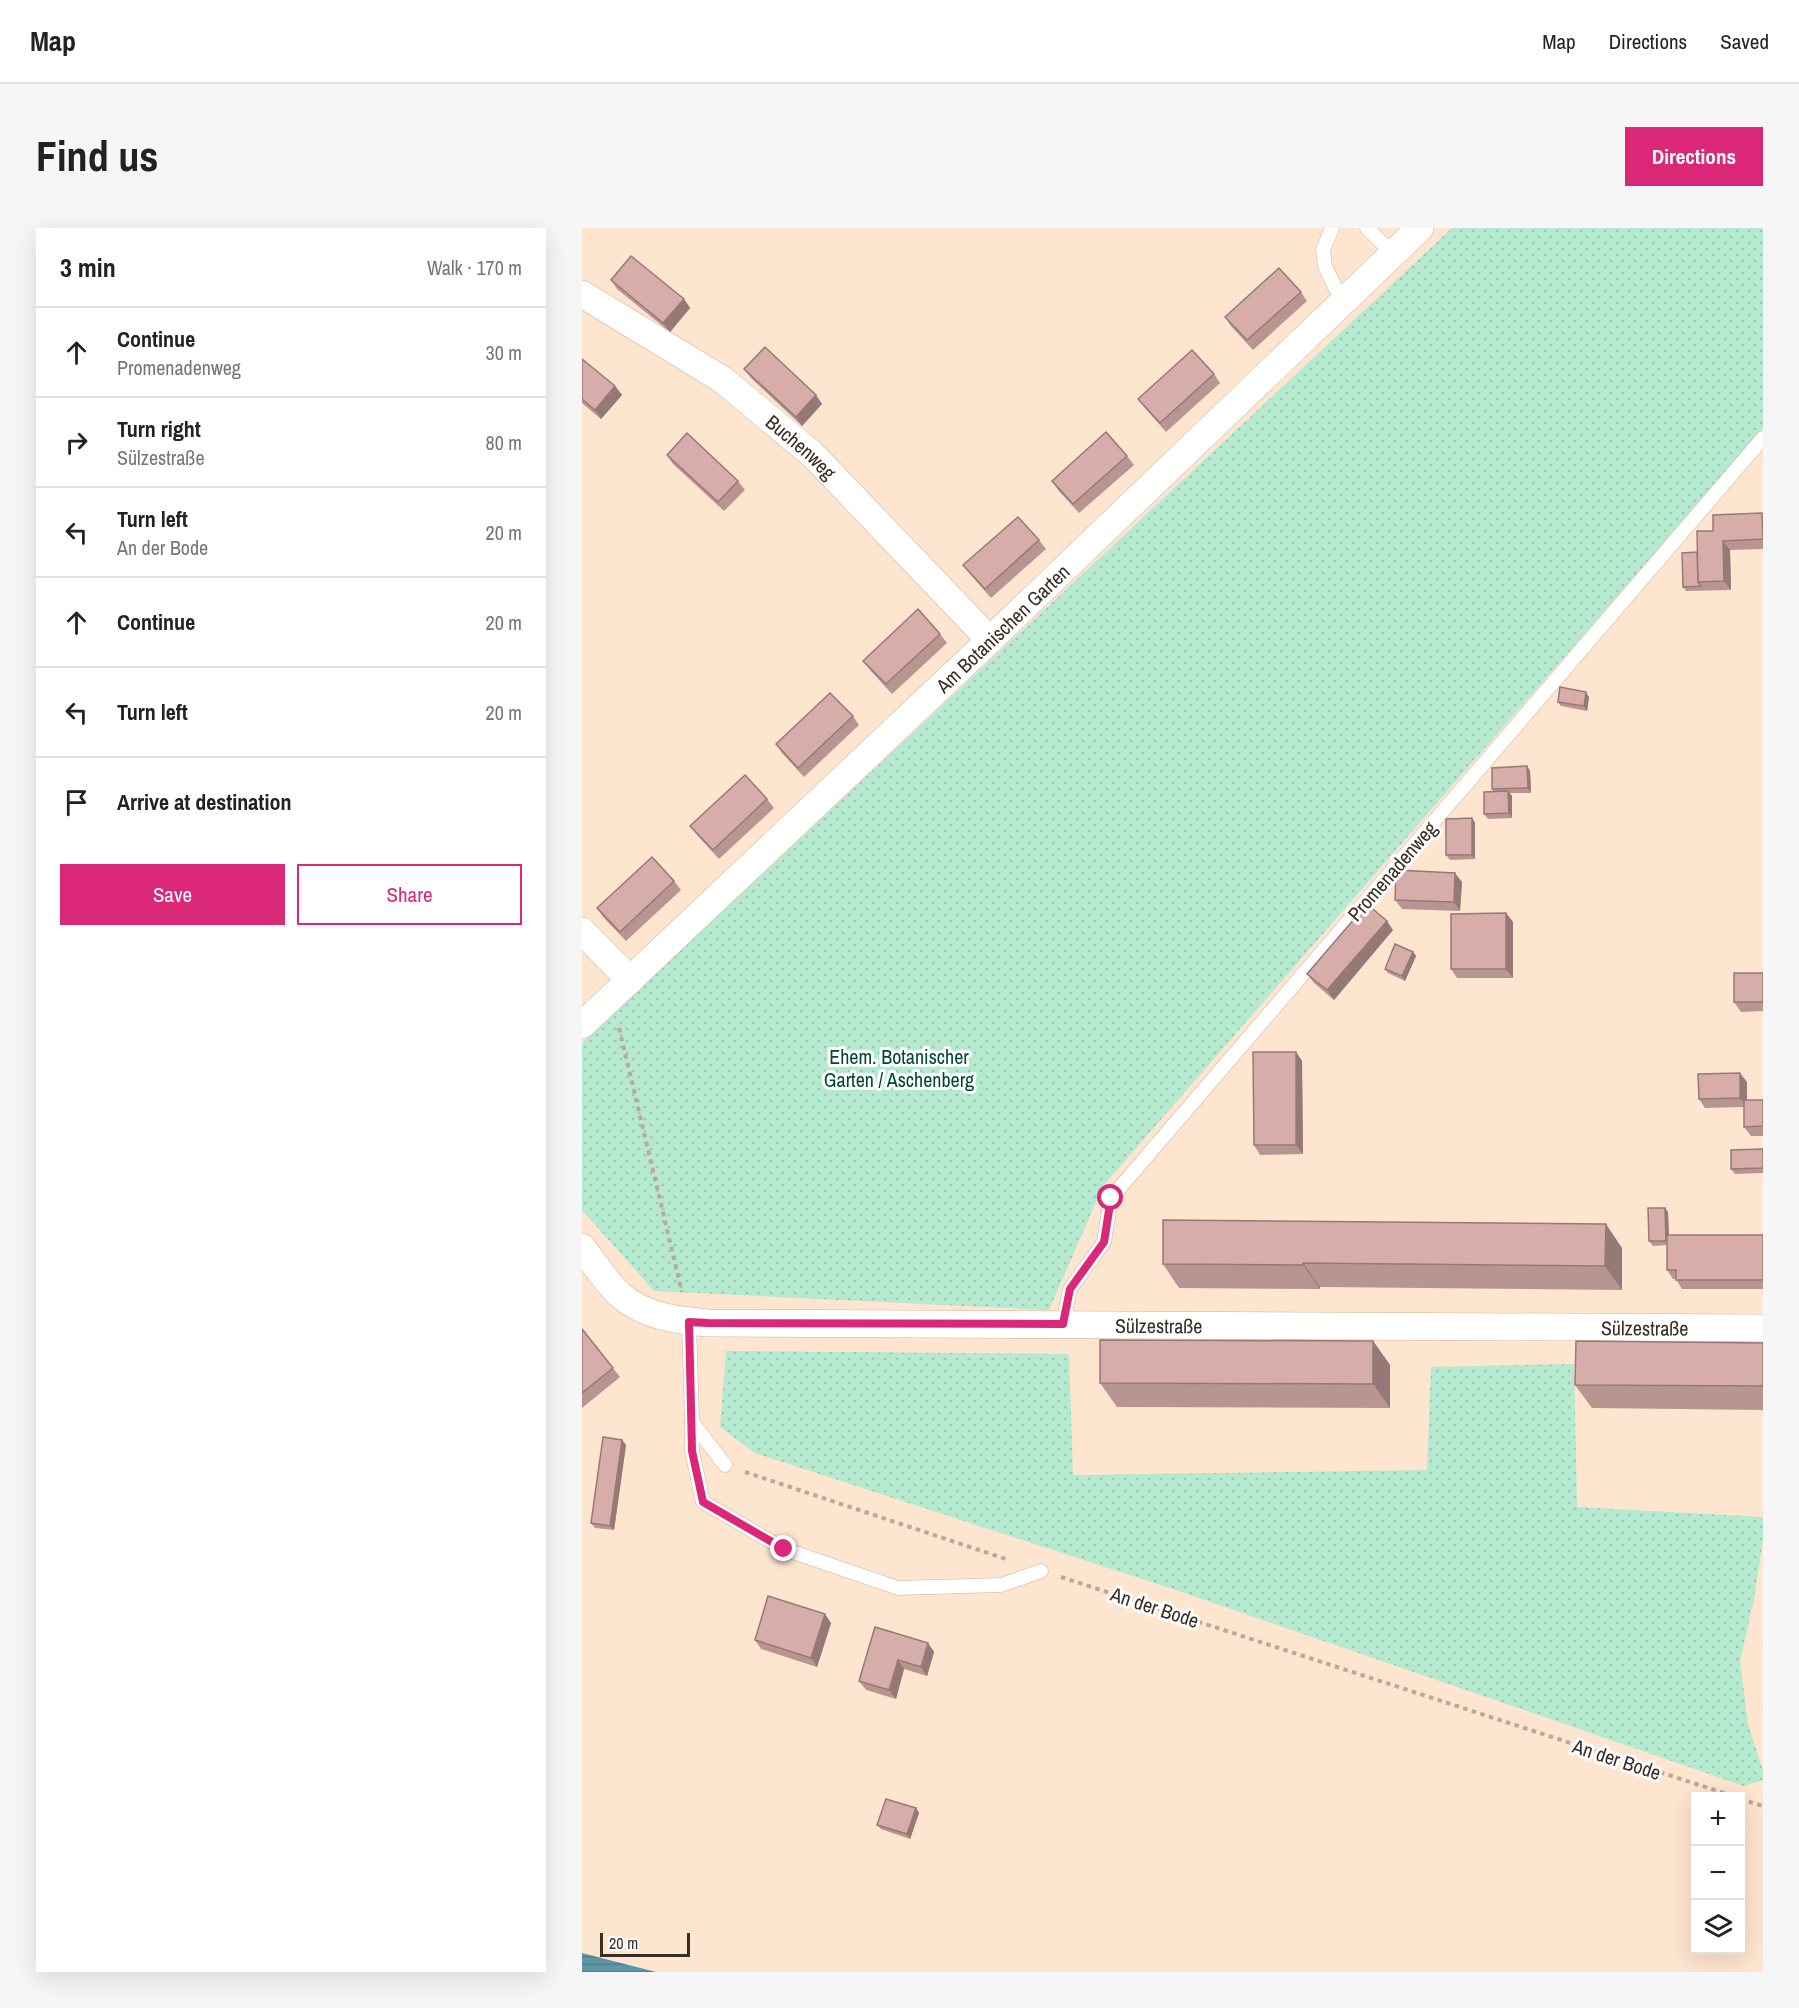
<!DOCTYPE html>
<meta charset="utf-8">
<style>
body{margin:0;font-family:"Archivo Narrow",sans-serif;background:#f6f6f6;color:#222}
.controls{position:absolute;right:18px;bottom:18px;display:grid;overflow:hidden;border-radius:0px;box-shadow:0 6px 24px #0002}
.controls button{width:54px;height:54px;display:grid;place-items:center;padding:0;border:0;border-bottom:2px solid #e0e0e0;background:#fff;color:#222;font:30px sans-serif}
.scale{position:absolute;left:18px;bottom:15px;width:90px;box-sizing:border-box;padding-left:6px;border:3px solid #392e23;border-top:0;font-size:16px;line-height:21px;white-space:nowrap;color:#392e23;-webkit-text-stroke:4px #fff;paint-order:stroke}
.stop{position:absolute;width:18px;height:18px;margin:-14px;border:4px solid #db2777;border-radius:50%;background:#fff}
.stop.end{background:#db2777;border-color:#fff;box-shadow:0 2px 6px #0008}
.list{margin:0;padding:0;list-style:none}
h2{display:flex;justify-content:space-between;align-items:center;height:78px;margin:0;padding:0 24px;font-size:26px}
h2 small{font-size:20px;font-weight:400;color:#767676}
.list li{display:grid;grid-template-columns:39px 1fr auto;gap:18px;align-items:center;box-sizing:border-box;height:90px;padding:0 24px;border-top:2px solid #e0e0e0}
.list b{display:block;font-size:22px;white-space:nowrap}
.list p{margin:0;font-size:20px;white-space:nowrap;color:#767676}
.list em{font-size:20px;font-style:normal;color:#767676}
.actions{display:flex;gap:12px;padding:18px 24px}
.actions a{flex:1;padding:14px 0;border:2px solid #db2777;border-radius:0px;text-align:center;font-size:21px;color:#db2777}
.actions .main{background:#db2777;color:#fff}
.icon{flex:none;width:33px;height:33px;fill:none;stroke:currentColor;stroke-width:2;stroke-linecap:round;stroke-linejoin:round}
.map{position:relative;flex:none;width:1181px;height:1744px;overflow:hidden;border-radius:0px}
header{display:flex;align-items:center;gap:36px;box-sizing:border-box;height:84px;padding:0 30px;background:#fff;border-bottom:2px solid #e0e0e0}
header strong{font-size:28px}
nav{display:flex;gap:33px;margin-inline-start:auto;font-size:21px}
.intro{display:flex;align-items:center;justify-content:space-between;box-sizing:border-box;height:144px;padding:0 36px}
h1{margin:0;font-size:42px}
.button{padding:15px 27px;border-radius:0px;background:#db2777;color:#fff;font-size:21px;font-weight:700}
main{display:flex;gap:36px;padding:0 36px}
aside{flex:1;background:#fff;border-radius:0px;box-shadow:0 6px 24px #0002}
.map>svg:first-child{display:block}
.park{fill:url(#park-dots)}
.water{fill:url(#water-rules)}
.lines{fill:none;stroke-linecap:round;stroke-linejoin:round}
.service-casing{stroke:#cfb398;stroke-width:15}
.minor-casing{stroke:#cfb398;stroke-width:28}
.path{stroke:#bca896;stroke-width:4;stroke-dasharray:4.5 4.5;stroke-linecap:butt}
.service{stroke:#fff;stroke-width:14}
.minor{stroke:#fff;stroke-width:27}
.wall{fill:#b99592}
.shaded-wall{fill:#967977}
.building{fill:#d7adaa;stroke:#967977;stroke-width:1.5}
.route{stroke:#db2777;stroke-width:8}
.labels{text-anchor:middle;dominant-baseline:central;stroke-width:6;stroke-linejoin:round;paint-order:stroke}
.street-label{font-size:20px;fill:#392e23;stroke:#fff}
.park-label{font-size:20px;fill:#004830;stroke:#fff}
</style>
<header>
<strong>Map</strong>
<nav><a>Map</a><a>Directions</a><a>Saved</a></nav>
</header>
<div class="intro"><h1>Find us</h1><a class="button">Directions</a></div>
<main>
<aside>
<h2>3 min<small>Walk · 170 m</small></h2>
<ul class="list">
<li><svg class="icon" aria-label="ahead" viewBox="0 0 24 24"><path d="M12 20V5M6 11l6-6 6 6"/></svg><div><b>Continue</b><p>Promenadenweg</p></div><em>30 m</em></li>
<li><svg class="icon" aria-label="right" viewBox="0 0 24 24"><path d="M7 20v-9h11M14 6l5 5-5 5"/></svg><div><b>Turn right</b><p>Sülzestraße</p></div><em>80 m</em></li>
<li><svg class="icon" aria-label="left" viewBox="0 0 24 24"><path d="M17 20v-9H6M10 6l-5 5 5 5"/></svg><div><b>Turn left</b><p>An der Bode</p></div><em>20 m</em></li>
<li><svg class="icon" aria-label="ahead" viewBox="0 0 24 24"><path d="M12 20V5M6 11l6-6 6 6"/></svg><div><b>Continue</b></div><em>20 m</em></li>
<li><svg class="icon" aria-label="left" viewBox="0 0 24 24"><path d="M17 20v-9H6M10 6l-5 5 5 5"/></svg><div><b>Turn left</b></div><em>20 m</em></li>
<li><svg class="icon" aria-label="arrive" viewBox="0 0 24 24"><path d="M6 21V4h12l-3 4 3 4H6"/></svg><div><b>Arrive at destination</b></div></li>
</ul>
<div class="actions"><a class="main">Save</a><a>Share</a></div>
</aside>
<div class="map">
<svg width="1181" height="1744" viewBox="0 0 1181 1744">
<defs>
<pattern id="park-dots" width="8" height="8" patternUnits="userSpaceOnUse" patternTransform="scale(1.5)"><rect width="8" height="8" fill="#b5e9d0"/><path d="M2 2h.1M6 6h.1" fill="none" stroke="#9cc8b2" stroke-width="1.8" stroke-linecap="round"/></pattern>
<pattern id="water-rules" width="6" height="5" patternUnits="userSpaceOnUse" patternTransform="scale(1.5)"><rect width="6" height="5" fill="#5c97a6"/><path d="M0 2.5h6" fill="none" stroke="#4d7c87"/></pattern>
</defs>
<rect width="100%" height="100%" fill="#fde5cf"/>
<g class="park">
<path d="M870,0H1181V201L521,958L467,1082L72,1063L0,982V815Z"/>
<path d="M144,1123L487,1126L491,1247L845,1242L849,1139L992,1136L995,1279L1181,1289V1312L1172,1371L1158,1433L1166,1496L1181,1543V1552L1162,1558L591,1361L173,1225L138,1199Z"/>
</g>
<path class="water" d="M0,1725L74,1744H0Z"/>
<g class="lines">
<g class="service-casing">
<g id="service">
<path d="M750,0L741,22L743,38L760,74"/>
<path d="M785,0L811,26"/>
<path d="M107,1093L110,1194L143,1237"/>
<path d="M481,1096L488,1061L522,1014L529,970L1181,210"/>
<path d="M110,1194V1223L121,1274L202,1321L316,1360L419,1357L459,1343"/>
</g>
</g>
<g class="minor-casing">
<g id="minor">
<path id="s1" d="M0,66L141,152L230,226L408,412"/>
<path d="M0,703L48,752"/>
<path id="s2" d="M0,797L408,412L838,0"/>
<path id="s3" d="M0,1019C12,1035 24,1054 38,1067C64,1089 94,1092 126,1095L1181,1100"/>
</g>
</g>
<g class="path">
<path d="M37,800L100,1064"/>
<path d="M163,1244L424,1331"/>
<path d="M479,1349L1151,1568"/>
<path d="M1158,1571L1181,1578"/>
</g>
<use href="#service" class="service"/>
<use href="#minor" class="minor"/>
</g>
<g class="wall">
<path d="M29,52L102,71L108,80L88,104L35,61Z"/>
<path d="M719,64L725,73L671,122L649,98L643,89Z"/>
<path d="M0,131L33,158L40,167L19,191L0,175Z"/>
<path d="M162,141L240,176L220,198L169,150Z"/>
<path d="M632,146L638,155L584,204L563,180L556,171Z"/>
<path d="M85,227L156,253L163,262L142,283L91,236Z"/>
<path d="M545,228L552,237L497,285L476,262L470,253Z"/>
<path d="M1181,287V321L1148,322L1149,362L1104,363L1101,359L1115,324L1131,303Z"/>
<path d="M457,312L464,321L409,370L388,346L381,337Z"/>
<path d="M358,406L365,415L310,466L288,442L281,433Z"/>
<path d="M1007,469L1005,483L979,478L976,474Z"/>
<path d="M271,488L277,497L222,549L200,525L194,516Z"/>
<path d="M945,538L948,543L949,565H928L930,568V590L906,591L902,586L912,564L910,561Z"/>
<path d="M185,571L192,580L137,631L115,607L108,598Z"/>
<path d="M890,590L893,595V631L868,632L864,627Z"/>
<path d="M92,653L99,662L44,713L22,690L15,680Z"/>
<path d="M880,654L878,683L820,681L813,672Z"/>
<path d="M924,685L931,694V750H875L869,741Z"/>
<path d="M811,702L752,772L732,755L725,746Z"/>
<path d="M831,724L834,728L823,753L806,745L803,741Z"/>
<path d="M1181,745V783L1159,784L1152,774Z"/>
<path d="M714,824L720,833L721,926L678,927L672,917Z"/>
<path d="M1165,854V872H1181V908H1169L1162,899V879L1123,880L1117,871Z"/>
<path d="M1181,921V945L1153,946L1149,941Z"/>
<path d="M1083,980L1086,984L1087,1007H1181V1061H1100L1094,1051H1091L1085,1042V1017L1071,1018L1067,1013Z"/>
<path d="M1040,1020V1062L738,1059V1061L597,1060L581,1036Z"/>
<path d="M0,1101L38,1149L0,1180Z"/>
<path d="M791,1113L808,1137V1180L535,1179L518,1155Z"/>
<path d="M1181,1115V1182L1010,1180L993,1157Z"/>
<path d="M40,1212L44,1217L32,1302L13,1300L9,1295Z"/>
<path d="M249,1395L235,1439L179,1421L173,1412Z"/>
<path d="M346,1415L352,1424L345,1448L322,1441L314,1471L284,1462L277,1453Z"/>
<path d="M334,1580L337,1585L328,1611L299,1601L295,1597Z"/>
</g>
<g class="shaded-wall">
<path d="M102,71L108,80L88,104L81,95Z"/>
<path d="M33,158L40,167L19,191L13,182Z"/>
<path d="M234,167L240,176L220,198L214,189Z"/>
<path d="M1141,313L1148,322L1149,362L1142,353Z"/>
<path d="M1004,464L1007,469L1005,483L1002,478Z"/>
<path d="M945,538L948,543L949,565L946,560Z"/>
<path d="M926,563L930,568V590L927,585Z"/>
<path d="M890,590L893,595V631L890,627Z"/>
<path d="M873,645L880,654L878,683L872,674Z"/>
<path d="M924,685L931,694V750L924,741Z"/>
<path d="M805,693L811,702L752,772L745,762Z"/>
<path d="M831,724L834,728L823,753L820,748Z"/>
<path d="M714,824L720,833L721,926L714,917Z"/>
<path d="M1158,845L1165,854V879L1158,870Z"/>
<path d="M1083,980L1086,984L1087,1017L1084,1013Z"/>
<path d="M1024,996L1040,1020V1062L1023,1038Z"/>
<path d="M721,1035L738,1059V1061L721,1037Z"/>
<path d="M791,1113L808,1137V1180L791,1156Z"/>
<path d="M40,1212L44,1217L32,1302L28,1298Z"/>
<path d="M243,1386L249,1395L235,1439L229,1430Z"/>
<path d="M346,1415L352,1424L345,1448L339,1439Z"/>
<path d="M316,1432L322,1441L314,1471L307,1462Z"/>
<path d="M334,1580L337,1585L328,1611L325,1606Z"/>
</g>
<g class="building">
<path d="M49,28L102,71L81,95L29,52Z"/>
<path d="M697,40L719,64L665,112L643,89Z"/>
<path d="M183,119L234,167L214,189L162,141Z"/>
<path d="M610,122L632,146L578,195L556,171Z"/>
<path d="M0,131L33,158L13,182L0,171Z"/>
<path d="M524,204L545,228L491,276L470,253Z"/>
<path d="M105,205L156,253L136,274L85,227Z"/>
<path d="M1180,285L1181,311L1141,313L1142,353L1116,354L1115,303H1131V287Z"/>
<path d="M436,289L457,312L403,361L381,337Z"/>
<path d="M1115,324L1116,354L1119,358L1101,359L1100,325Z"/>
<path d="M336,381L358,406L304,456L281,433Z"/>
<path d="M978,459L1004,464L1002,478L976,474Z"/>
<path d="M248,465L271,488L216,540L194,516Z"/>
<path d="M945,538L946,560L910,561V540Z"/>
<path d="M163,547L185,571L131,622L108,598Z"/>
<path d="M926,563L927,585L902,586V564Z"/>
<path d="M890,590V627H864V591Z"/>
<path d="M70,629L92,653L38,704L15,680Z"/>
<path d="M814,642L873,645L872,674L813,672Z"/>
<path d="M785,676L805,693L745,762L725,746Z"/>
<path d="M924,685V741H869V686Z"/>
<path d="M813,716L831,724L820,748L803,741Z"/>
<rect x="1152" y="745" width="29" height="29"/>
<path d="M671,824H714V917H672Z"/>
<path d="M1158,845V870L1117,871L1116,846Z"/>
<path d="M1162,872H1181V898L1162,899Z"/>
<path d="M1181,921V940L1149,941V922Z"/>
<path d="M1066,980H1083L1084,1013H1067Z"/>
<path d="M581,992L1024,996L1023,1038L721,1035V1037L581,1036Z"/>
<path d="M1085,1007H1181V1052H1094V1042H1085Z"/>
<path d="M0,1101L31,1140L0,1165Z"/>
<path d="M518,1112L791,1113V1156L518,1155Z"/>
<path d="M994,1113L1181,1115V1158L993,1157Z"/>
<path d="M21,1209L40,1212L28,1298L9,1295Z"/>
<path d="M186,1368L243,1386L229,1430L173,1412Z"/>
<path d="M293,1399L346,1415L339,1439L316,1432L307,1462L277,1453Z"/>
<path d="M304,1571L334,1580L325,1606L295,1597Z"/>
</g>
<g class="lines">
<path class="route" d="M202,1321L121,1274L110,1223L107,1094L126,1095L481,1096L488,1061L522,1014L529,970"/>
</g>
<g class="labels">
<g class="street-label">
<text stroke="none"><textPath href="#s1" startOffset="268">Buchenweg</textPath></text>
<text stroke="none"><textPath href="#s2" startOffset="578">Am Botanischen Garten</textPath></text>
<text transform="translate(810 643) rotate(-49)">Promenadenweg</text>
<text stroke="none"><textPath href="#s3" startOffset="606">Sülzestraße</textPath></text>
<text stroke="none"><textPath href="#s3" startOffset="1092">Sülzestraße</textPath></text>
<text transform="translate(573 1379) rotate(18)">An der Bode</text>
<text transform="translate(1035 1531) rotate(18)">An der Bode</text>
</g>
<g class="park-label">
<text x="317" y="828">Ehem. Botanischer<tspan x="317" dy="23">Garten / Aschenberg</tspan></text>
</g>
</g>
</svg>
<div class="controls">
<button>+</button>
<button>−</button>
<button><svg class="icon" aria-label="layers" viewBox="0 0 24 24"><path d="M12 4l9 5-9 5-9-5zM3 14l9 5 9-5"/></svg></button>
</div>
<div class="scale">20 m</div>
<div class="stop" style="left:529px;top:970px"></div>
<div class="stop end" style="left:202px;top:1321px"></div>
</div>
</main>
